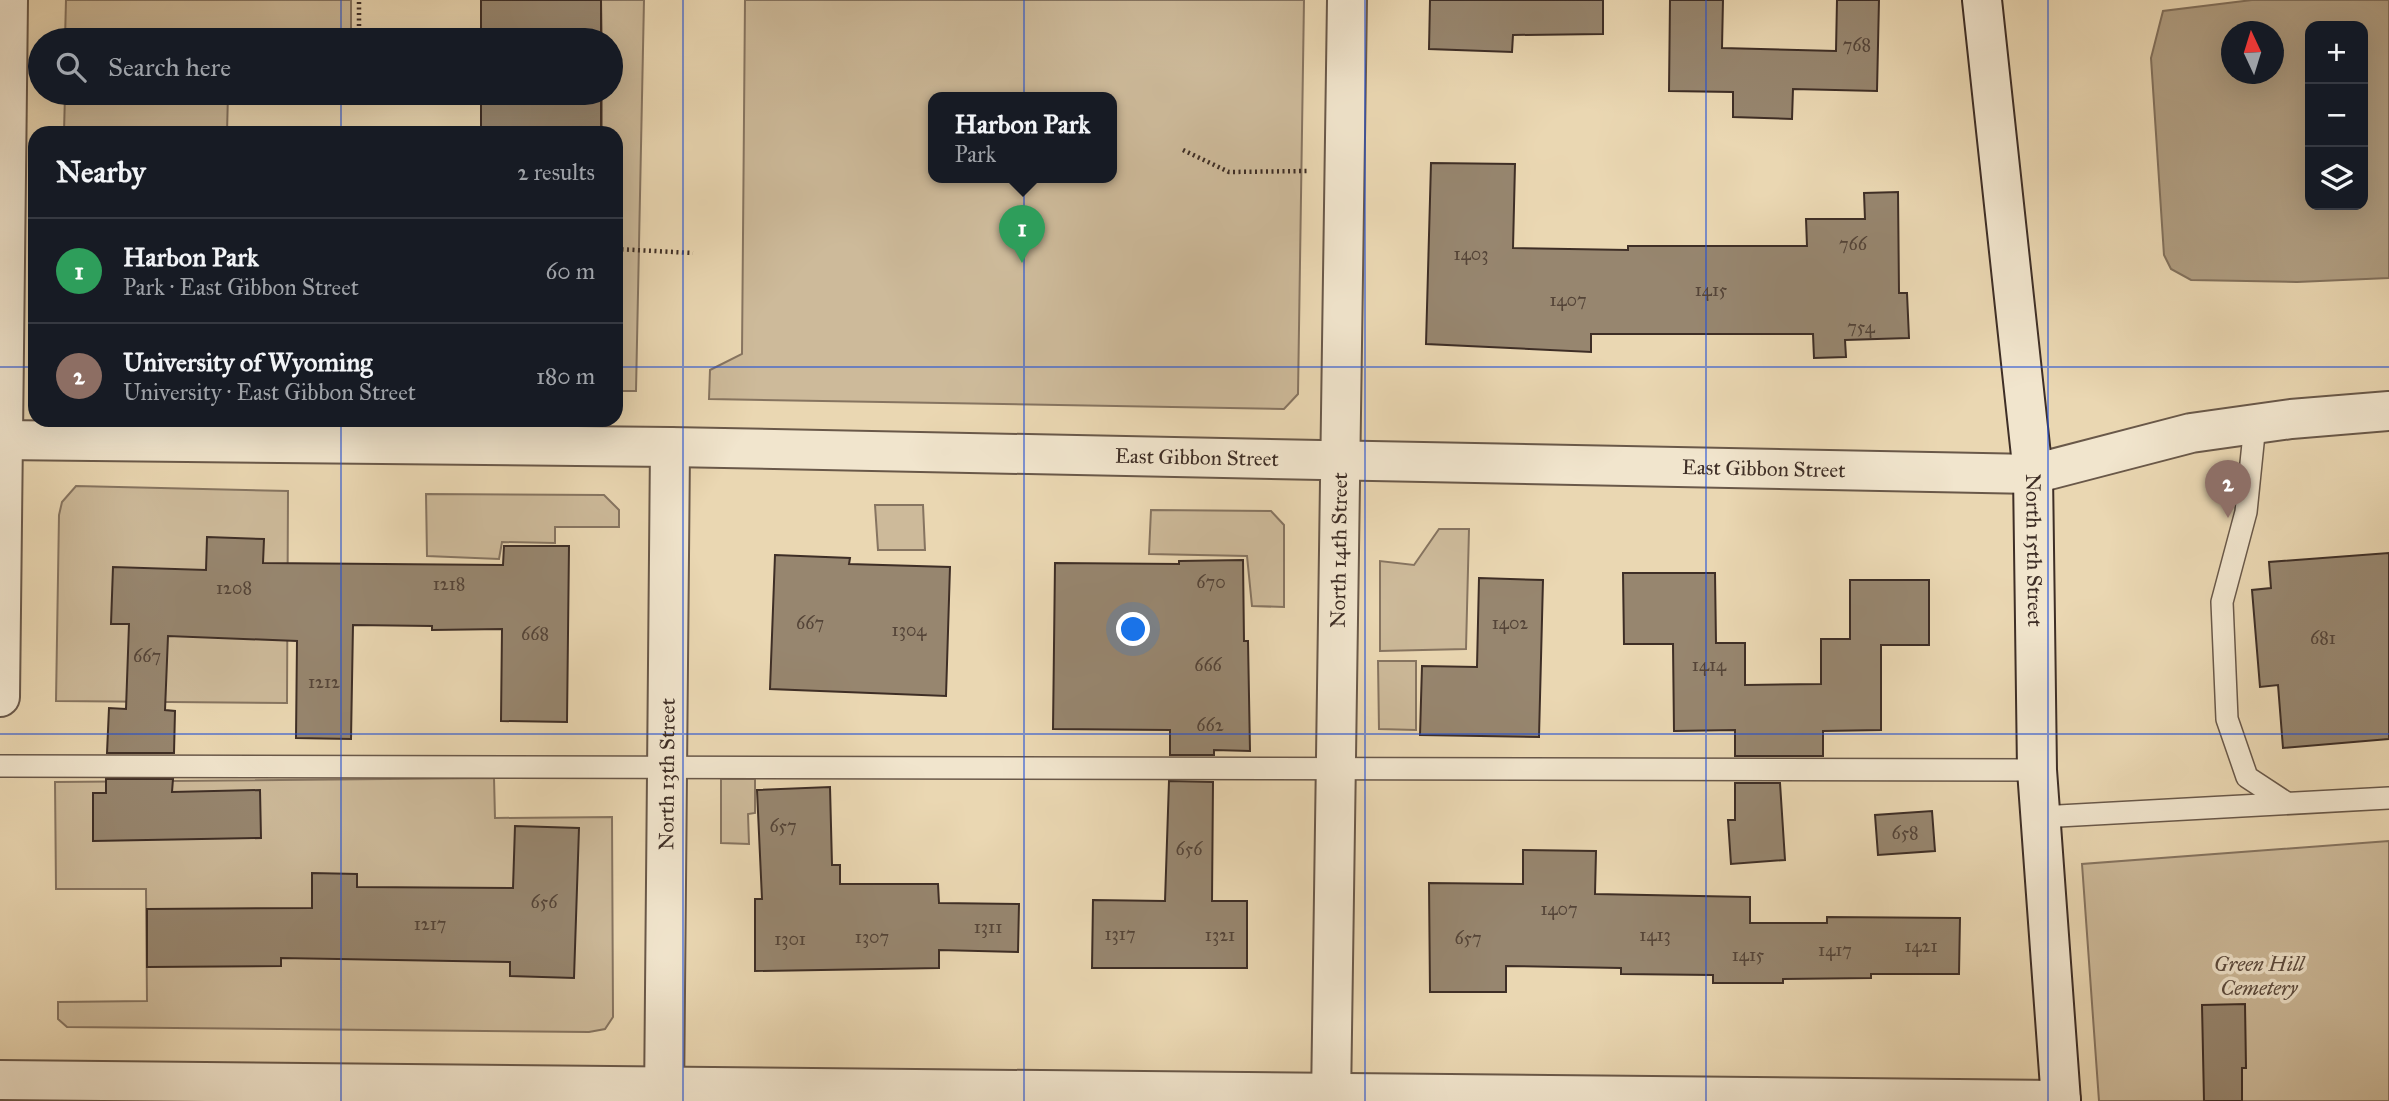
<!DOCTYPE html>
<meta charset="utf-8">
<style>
body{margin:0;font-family:"IM FELL Great Primer",serif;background:#20242c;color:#f1f3f6}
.controls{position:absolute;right:21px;top:21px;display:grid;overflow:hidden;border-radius:14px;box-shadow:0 7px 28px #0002}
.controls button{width:63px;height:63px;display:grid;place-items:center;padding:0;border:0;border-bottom:2px solid #363941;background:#171b24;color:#f1f3f6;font:35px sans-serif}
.compass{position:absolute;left:2221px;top:21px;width:63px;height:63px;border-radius:50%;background:#171b24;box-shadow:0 7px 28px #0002;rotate:356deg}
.you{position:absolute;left:1134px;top:630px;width:24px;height:24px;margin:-18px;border:5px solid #fff;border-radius:50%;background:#1a73e8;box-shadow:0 0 0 10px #1a73e833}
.badge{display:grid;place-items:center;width:46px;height:46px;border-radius:50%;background:#7c3aed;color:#fff;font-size:23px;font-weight:700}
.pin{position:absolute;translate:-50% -58px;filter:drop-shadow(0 2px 4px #0008)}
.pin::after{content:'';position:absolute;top:37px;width:24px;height:21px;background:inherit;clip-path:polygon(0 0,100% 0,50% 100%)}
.popup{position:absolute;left:928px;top:92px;width:189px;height:91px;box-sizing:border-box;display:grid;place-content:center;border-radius:14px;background:#171b24;filter:drop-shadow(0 2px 5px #0005);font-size:23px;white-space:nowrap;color:#9ea1a6}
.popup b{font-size:26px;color:#f1f3f6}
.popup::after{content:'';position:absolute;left:50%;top:100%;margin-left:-14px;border:14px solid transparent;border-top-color:#171b24}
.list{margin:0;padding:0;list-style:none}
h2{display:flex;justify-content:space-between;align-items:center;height:91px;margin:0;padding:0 28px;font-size:30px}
h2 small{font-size:23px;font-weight:400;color:#9ea1a6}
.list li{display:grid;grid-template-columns:46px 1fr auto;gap:21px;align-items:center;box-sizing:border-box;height:105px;padding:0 28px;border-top:2px solid #363941}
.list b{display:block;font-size:26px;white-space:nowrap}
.list p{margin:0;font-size:23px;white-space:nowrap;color:#9ea1a6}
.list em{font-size:23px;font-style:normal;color:#9ea1a6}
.icon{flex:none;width:38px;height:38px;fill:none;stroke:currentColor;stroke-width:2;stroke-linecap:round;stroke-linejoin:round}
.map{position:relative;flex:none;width:2389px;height:1101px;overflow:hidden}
.search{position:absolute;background:#171b24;box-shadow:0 7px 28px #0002;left:28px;top:28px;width:595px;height:77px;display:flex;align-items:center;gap:18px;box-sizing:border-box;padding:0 24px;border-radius:38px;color:#9ea1a6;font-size:26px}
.panel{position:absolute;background:#171b24;box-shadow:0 7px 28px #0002;left:28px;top:126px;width:595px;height:301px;border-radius:21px}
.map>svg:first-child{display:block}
.green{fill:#cdba9a;stroke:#867460;stroke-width:2;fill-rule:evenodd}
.water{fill:#b09e82;stroke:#82715d;stroke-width:2;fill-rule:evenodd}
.building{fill:#97866f;stroke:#3e2e26;stroke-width:2}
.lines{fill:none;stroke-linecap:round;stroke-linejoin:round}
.service-casing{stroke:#695849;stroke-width:24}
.minor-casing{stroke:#695849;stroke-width:42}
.secondary-casing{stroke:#3e2e26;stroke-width:42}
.path{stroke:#3e2e26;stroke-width:4.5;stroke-dasharray:2 3.5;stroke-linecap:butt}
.service{stroke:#f1e5cd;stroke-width:21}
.minor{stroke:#f1e5cd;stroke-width:38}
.secondary{stroke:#f1e5cd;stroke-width:38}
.grid{fill:none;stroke:#1d4ed8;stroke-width:2;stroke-opacity:0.55}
.labels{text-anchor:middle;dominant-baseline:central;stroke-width:7;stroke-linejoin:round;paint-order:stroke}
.number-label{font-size:18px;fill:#544438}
.street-label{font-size:21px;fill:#3e2e26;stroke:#f1e5cd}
.park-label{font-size:21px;font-style:italic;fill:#5b4a3d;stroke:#f1e5cd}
</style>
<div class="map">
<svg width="2389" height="1101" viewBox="0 0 2389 1101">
<rect width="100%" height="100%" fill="#ead7b2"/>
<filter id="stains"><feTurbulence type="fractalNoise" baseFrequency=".00286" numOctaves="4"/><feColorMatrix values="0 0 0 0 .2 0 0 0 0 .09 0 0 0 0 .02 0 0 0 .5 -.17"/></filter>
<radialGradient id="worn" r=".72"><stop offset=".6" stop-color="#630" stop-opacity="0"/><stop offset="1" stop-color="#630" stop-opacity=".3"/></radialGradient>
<g class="green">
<path d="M66,0H351V35L243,40H65Z"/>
<path d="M601,0H644L636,391H616V133H602V93H611V40H602Z"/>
<path d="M745,0H1304L1298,394L1284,409L709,399L710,370L742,354ZM933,97H1111V177H933Z"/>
<path d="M65,93H228L227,133H64Z"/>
<path d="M76,486L288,491L287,703L56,701L59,515L62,502Z"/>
<path d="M426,494L604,495L619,510V527H555V543L502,542L499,559L427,556Z"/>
<path d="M875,505H923L925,550H878Z"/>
<path d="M1151,510L1271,511L1284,525V607L1252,606L1247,556L1149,554Z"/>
<path d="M1439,529H1469L1466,649L1380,651V561L1414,565Z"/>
<path d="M1378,661H1416V730L1379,729Z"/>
<path d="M494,778L495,818L612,817L613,1017L605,1029L589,1032L67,1027L58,1019V1002L147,1001L146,889H56L55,782Z"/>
<path d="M721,779H755V813L748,814L749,844L721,843Z"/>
<path d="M2389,841V1101H2099L2082,864Z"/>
</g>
<path class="water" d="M2252,0H2389V278L2297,282L2191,280L2171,269L2164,255L2151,58L2163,11ZM2310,26H2363V205H2310ZM2232,32H2274V74H2232Z"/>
<g class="building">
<rect x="481" y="0" width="120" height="40"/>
<path d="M1430,0H1603V34L1513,35L1512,52L1429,49Z"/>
<path d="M1670,0H1723L1722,48L1836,51L1837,0H1879L1877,91L1793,89L1792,119L1733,117V92L1669,91Z"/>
<rect x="481" y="93" width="120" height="40"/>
<path d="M1431,163L1515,164L1513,248L1628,250V246H1807L1806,219H1865L1864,193L1898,192L1899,293H1907L1909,338L1845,340L1846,357L1814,358L1813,334H1591V352L1426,344Z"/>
<path d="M207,537L264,539L263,563L503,565L504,546H569L567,722L501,721L502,629L432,630V626L353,625L351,739L296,738L297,641L168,636L165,710L175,711L174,753H107L109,708L126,709L129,624H111L113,567L206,570Z"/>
<path d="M2389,553V739L2283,748L2278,685L2260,687L2252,590L2271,588L2269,562Z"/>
<path d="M775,555L850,558L849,564L950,567L946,696L770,689Z"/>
<path d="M1243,560L1244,641H1248L1250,751L1214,750V755H1170V730L1053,729L1055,563L1179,564V561Z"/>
<path d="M1623,573H1715L1716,643H1745V685L1821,684V639H1850V580H1929V645H1881V730L1823,731V756H1735V730L1674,731L1673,644H1624Z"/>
<path d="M1479,578L1543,580L1539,737L1420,735L1422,666L1477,667Z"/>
<path d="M106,779H173L172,792L260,790L261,838L93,841V793H106Z"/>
<path d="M1169,781L1213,782L1212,901H1247V968H1092L1093,900L1165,901Z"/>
<path d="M1735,783H1780L1785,860L1731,864L1728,820H1735Z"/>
<path d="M830,787L832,865H840V884H938L939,903L1019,904L1018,952L939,950V968L755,971V899H762L757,790Z"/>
<path d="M1932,811L1935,851L1878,855L1875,815Z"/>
<path d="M515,826L579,828L574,978L510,976V962L281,958V966L147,967V909L312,908V873L357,874V887L513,888Z"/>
<path d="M1523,850L1596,851L1595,894L1750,897V923H1827V917L1960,918L1959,974H1871V978L1783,979V983H1713V975L1621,974V968L1506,966V992H1430L1429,883L1523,884Z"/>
<path d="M2245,1004L2246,1068H2242V1101H2204L2202,1005Z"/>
</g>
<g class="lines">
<g class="service-casing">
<g id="service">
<path d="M2255,424L2246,512L2222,602L2227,719L2247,777L2285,802"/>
<path d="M0,766L2037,770"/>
<path d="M2040,817L2389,798"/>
</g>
</g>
<g class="minor-casing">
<g id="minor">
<path id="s1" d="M0,440L670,447L2033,474L2191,433L2291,419L2389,411"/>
<path d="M0,697L8,0"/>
<path d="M0,1080L2061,1100"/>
<path id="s2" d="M664,1101L670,447"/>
<path id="s3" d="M1331,1101L1347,0"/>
</g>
</g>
<g class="secondary-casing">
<g id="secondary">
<path id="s4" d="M1982,0L2033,474L2037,770L2061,1101"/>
</g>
</g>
<g class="path">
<path d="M359,37V0"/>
<path d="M1183,150L1229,172L1307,171"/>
<path d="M616,249L693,253"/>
</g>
<use href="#service" class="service"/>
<use href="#minor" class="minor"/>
<use href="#secondary" class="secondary"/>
</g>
<path class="grid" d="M341,0V40M683,0V1101M1024,0V1101M1365,0V1101M1706,0V1101M2048,0V1101M341,93V133M0,367H35M616,367H2389M341,420V1101M0,734H2389"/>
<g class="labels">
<g class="number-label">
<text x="1857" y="45">768</text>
<text x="1853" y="244">766</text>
<text x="1471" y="254">1403</text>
<text x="1711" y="290">1415</text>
<text x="1568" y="300">1407</text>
<text x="1861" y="327">754</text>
<text x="1211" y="582">670</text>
<text x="449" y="584">1218</text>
<text x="234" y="588">1208</text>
<text x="810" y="623">667</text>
<text x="1510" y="623">1402</text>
<text x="909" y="630">1304</text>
<text x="535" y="634">668</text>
<text x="2323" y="638">681</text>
<text x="147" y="656">667</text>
<text x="1208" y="665">666</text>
<text x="1709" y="665">1414</text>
<text x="324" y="682">1212</text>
<text x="1210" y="725">662</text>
<text x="783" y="826">657</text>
<text x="1905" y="833">658</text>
<text x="1189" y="849">656</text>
<text x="544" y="902">656</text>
<text x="1559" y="909">1407</text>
<text x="430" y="924">1217</text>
<text x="988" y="927">1311</text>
<text x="1120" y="934">1317</text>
<text x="1220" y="935">1321</text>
<text x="1655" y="935">1413</text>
<text x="872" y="937">1307</text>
<text x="1468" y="938">657</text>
<text x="790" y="939">1301</text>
<text x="1921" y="946">1421</text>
<text x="1835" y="950">1417</text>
<text x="1748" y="955">1415</text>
</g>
<g class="street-label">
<text stroke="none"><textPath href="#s1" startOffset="1197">East Gibbon Street</textPath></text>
<text stroke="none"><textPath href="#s1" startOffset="1764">East Gibbon Street</textPath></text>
<text stroke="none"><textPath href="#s3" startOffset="551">North 14th Street</textPath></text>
<text stroke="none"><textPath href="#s4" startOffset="553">North 15th Street</textPath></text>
<text stroke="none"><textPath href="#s2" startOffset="327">North 13th Street</textPath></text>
</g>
<g class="park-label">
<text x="2259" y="964">Green Hill<tspan x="2259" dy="24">Cemetery</tspan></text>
</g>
</g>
<rect width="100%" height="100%" filter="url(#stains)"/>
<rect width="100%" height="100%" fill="url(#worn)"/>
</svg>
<div class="controls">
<button>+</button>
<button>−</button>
<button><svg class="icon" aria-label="layers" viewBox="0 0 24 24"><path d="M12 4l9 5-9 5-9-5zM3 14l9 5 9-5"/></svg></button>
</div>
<svg class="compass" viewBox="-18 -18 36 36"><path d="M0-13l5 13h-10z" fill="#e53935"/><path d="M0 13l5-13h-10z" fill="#9ea1a6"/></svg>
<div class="you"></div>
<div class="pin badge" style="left:1022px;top:263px;background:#2e9e5b">1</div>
<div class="popup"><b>Harbon Park</b>Park</div>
<div class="pin badge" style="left:2228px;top:518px;background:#8d6e63">2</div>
<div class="search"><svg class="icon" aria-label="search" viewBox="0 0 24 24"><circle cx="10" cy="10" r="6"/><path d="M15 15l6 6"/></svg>Search here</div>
<section class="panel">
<h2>Nearby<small>2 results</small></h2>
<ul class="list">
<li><span class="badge" style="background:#2e9e5b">1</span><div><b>Harbon Park</b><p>Park · East Gibbon Street</p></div><em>60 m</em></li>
<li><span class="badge" style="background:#8d6e63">2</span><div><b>University of Wyoming</b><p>University · East Gibbon Street</p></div><em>180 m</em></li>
</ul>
</section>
</div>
